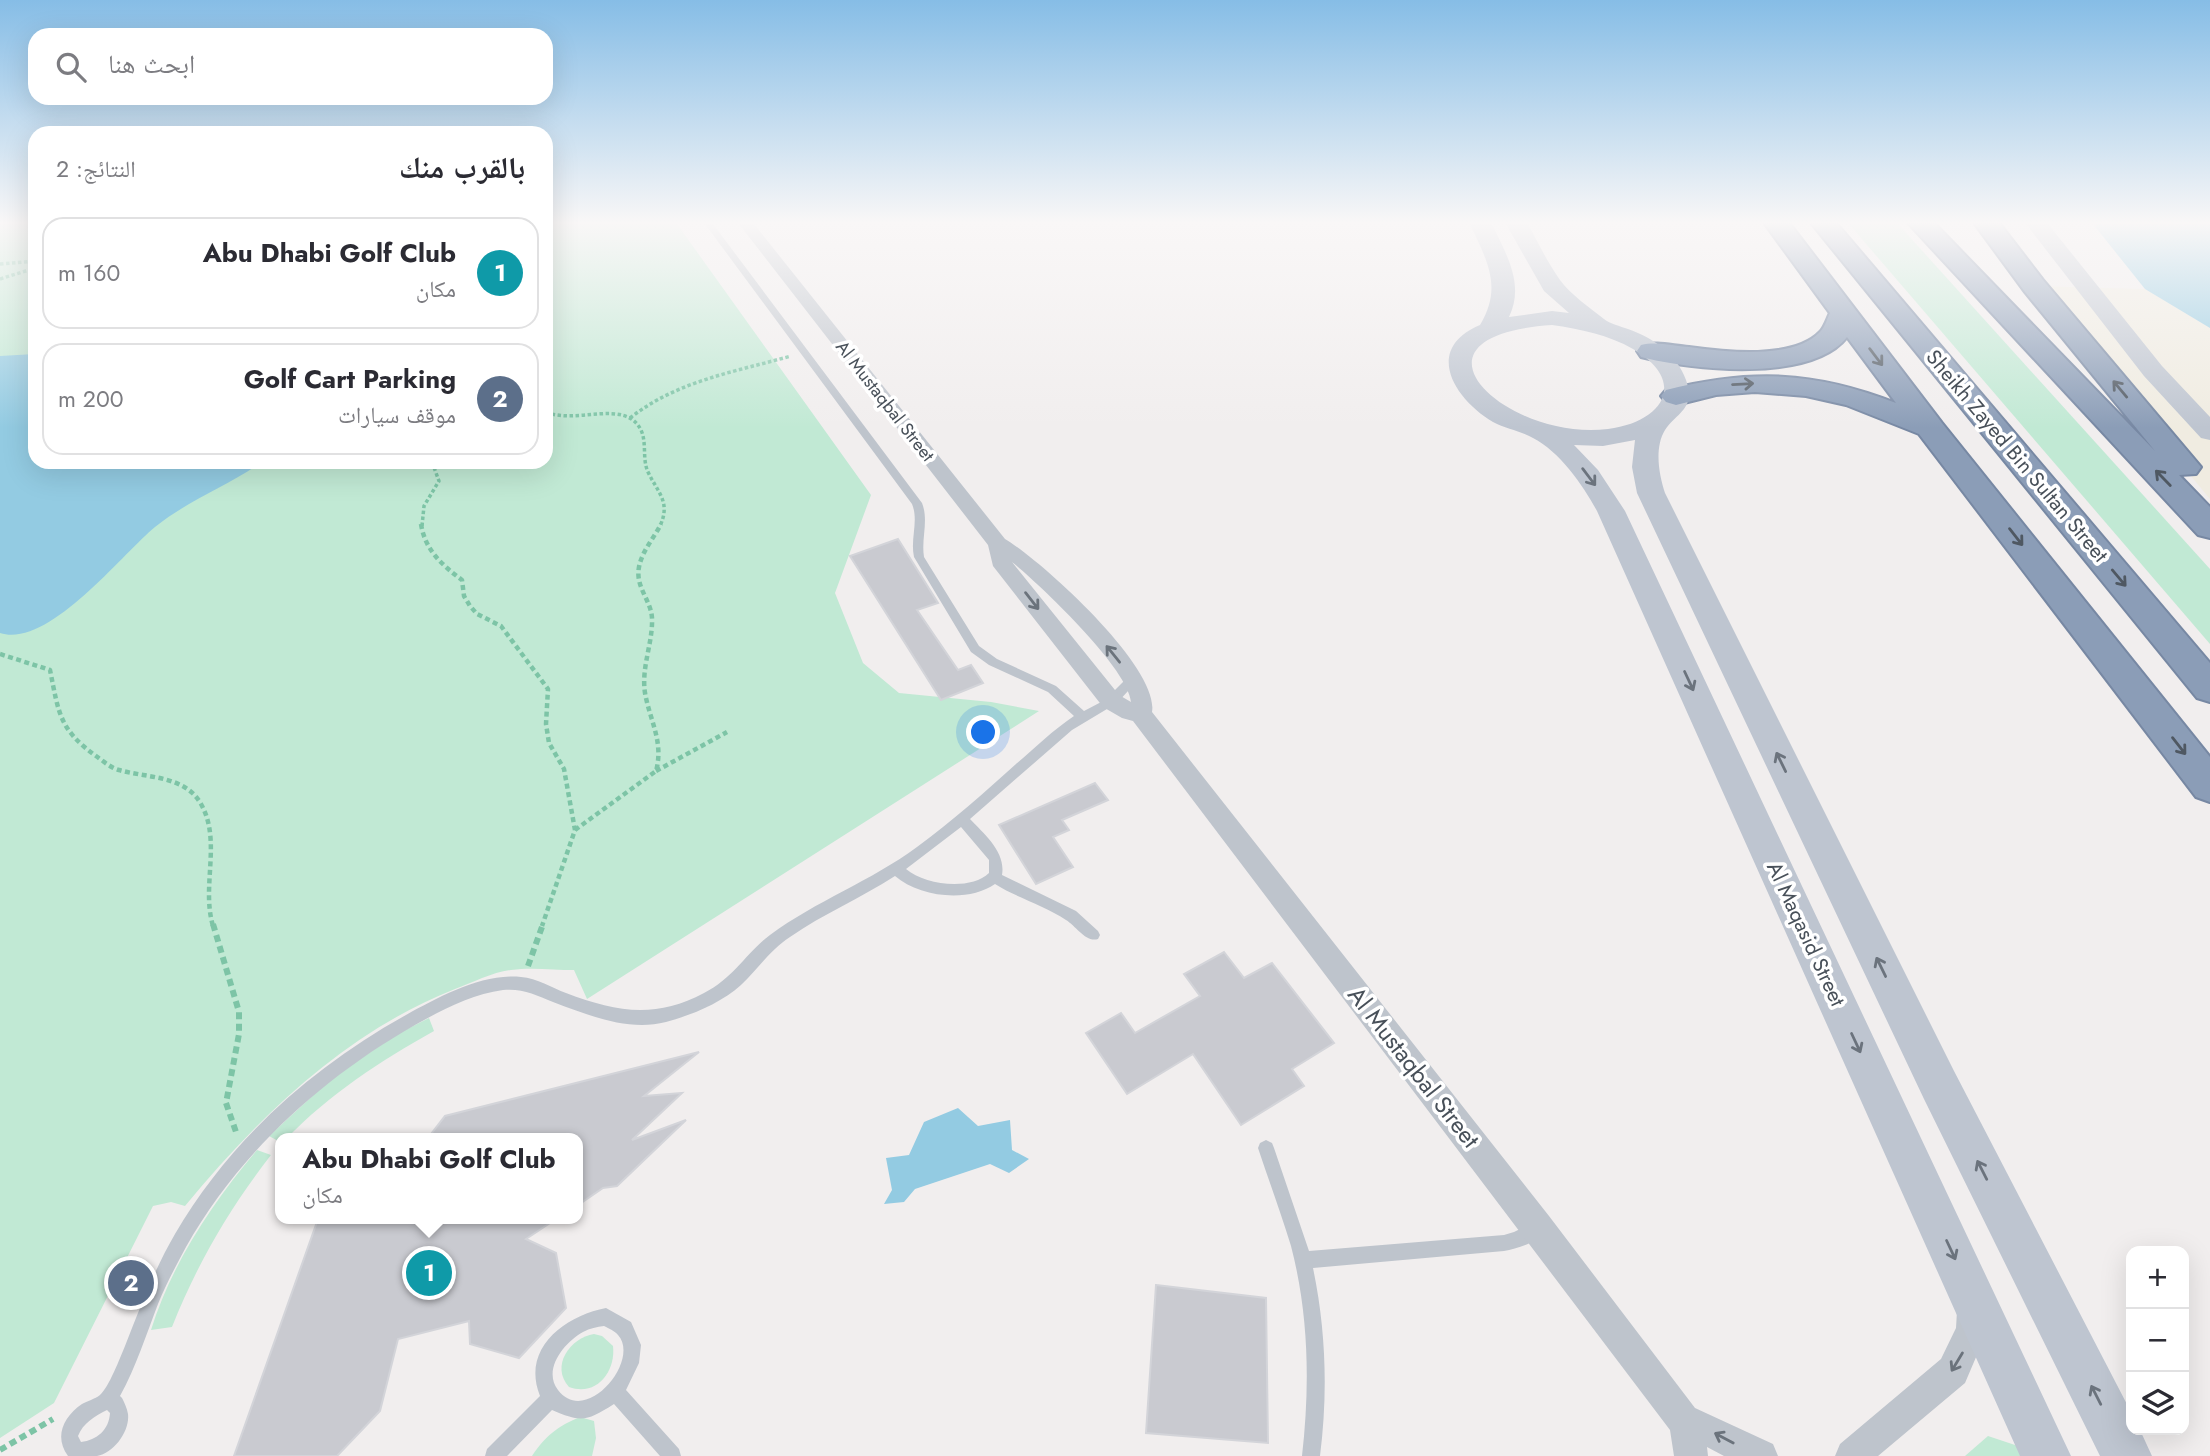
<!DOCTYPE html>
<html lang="ar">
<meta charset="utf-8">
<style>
body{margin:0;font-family:Jost,"Noto Naskh Arabic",sans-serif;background:#f7f7f7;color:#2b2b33;direction:rtl}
.controls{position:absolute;right:21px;bottom:21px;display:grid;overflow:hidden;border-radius:14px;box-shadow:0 7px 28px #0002}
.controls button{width:63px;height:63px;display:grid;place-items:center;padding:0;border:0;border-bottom:2px solid #e1e1e2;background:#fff;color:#2b2b33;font:35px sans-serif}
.you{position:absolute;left:984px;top:733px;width:24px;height:24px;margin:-18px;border:5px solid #fff;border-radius:50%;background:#1a73e8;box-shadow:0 0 0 10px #1a73e833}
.badge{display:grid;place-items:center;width:46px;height:46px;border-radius:50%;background:#2d66cb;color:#fff;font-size:23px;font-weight:700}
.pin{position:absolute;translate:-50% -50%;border:4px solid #fff;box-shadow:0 2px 7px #0006}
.popup{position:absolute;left:275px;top:1133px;width:308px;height:91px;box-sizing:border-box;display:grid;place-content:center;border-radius:14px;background:#fff;filter:drop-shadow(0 2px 5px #0005);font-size:23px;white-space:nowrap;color:#7c7c81}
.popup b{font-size:26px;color:#2b2b33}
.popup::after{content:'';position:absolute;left:50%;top:100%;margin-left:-14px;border:14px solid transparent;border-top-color:#fff}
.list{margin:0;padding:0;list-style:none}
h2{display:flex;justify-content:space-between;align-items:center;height:91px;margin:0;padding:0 28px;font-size:30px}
h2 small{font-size:23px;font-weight:400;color:#7c7c81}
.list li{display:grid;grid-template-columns:46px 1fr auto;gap:21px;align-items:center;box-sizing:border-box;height:112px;margin:0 14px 14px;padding:0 14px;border:2px solid #e1e1e2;border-radius:21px}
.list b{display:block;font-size:26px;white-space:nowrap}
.list p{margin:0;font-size:23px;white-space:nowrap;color:#7c7c81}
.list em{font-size:23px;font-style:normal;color:#7c7c81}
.icon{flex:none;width:38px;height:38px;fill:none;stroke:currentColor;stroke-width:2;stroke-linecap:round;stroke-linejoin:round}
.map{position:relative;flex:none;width:2210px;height:1456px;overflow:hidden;direction:ltr}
.search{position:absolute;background:#fff;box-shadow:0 7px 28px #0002;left:28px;top:28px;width:525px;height:77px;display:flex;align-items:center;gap:18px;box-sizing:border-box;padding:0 24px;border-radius:21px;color:#7c7c81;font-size:26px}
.panel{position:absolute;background:#fff;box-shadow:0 7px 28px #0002;left:28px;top:126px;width:525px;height:343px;border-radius:21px;direction:rtl}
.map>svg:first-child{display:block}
.green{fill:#c1e9d4}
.sand{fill:#f0ece1}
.water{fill:#93cbe2}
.building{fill:#c9cad0;stroke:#d3d4d9;stroke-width:2}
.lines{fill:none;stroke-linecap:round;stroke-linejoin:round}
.highway-casing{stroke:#7788a3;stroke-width:4}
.path-far2{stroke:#7dc4a6;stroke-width:3.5;stroke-dasharray:3.5 2.5;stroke-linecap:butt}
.path-far1{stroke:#7dc4a6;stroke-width:4.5;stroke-dasharray:5 3.5;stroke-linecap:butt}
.path{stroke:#7dc4a6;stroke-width:6;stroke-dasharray:7 4.5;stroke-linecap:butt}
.lane{fill:#bec4cc;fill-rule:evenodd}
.street{fill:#bec4cc;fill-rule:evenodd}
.secondary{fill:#bec5d0;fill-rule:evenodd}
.highway{fill:#8b9db7;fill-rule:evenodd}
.oneway{stroke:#4f5862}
.oneway2{stroke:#6b737d}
.oneway3{stroke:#6b737c}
.labels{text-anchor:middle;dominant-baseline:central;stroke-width:7;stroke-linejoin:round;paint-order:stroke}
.far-street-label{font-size:18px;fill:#485059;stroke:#fff}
.street-label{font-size:21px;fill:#485059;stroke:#fff}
.near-street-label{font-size:24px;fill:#485059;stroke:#fff}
</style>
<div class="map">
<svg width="2210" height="1456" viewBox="0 0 2210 1456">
<rect width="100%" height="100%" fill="#f1eeee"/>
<g class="green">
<path d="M0,224H35V462H546V224H677L871,495L835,593L863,663L899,693L991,702L1039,711L587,999L574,970C554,970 531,967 511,970C493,972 472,983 455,989C346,1032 259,1116 185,1206L171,1202L153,1206L54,1403L0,1438Z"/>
<path d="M1849,224H1898L2210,569V644Z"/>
<path d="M429,1018L434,1031C380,1061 330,1094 287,1138H280V1142L269,1136L333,1077L399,1033Z"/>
<path d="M257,1150L271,1155C229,1209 197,1264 172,1327L151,1330C172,1263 212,1203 257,1150Z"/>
<path d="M594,1334L602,1336L613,1346C616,1372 596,1397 569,1387C550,1366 570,1338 594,1334Z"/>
<path d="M580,1417L594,1421L596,1438L592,1456H532C545,1436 558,1426 580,1417Z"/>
<path d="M1988,1436L2030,1450L2034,1456H1965Z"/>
</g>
<path class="sand" d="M2034,286L2145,289L2210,328V499Z"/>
<g class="water">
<path d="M2093,224H2210V328L2145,289Z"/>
<path d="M35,354V462H262C228,486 187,501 155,527C122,554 48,649 0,633V356Z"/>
<path d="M958,1108L978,1126L1010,1120L1012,1150L1029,1159L1009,1173L990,1164L915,1189L904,1202L884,1204L892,1190L886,1158L909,1155L924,1122Z"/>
</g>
<g class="building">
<path d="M898,539L938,603L917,610L958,670L971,665L983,683L941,700L850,556Z"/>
<path d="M1095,783L1108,800L1062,820L1069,830L1053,837L1073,867L1036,884L999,825Z"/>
<path d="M1224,952L1244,978L1272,963L1334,1043L1292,1069L1304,1086L1241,1125L1193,1054L1127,1094L1086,1033L1121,1013L1135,1033L1200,996L1184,974Z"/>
<path d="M699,1052L644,1096L682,1093L632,1140L686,1120L617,1186L603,1188L578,1205V1138H428L445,1116Z"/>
<path d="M318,1219H556L526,1239L556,1253L566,1308L519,1358L470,1344L469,1321L398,1339L380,1411L337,1456H234Z"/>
<path d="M1156,1285L1266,1298L1268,1443L1146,1433Z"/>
</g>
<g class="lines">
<g class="highway-casing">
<g id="highway">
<path d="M1765,224H1790L1942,423L2210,757V802L2196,797L1919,434L1846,405L1806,396L1755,392L1716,395L1676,405L1666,402L1661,396L1666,390C1750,369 1814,371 1896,403L1847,337C1811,383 1692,370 1641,357L1637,351L1641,345C1657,341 1673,346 1689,347C1725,352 1793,360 1820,332C1825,327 1827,319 1830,313Z"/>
<path d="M1812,224H1837L2210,663V702L2197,698Z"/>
<path d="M1909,224H1935L2155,451L2025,292L1975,224H2000L2043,280L2201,467L2196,474L2179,475L2210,507V538L2198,535Z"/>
</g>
</g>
<g class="path-far2">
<path d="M0,264L35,261"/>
<path d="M0,279L35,268"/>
<path d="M546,412C577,425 625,398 641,430C647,443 642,459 648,472C658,493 671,502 660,526"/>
<path d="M630,418C677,381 734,372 791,356"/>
<path d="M422,526L424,506L439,481L432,462"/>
</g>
<g class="path-far1">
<path d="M421,524C425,550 442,565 462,580L464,596L470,606L477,614L501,626L548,689L546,724L549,743L564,769L575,830L542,926"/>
<path d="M0,654L50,670C59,714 59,729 96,756C103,761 111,768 119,770C146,778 185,775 201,804C222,841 201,886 213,926"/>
<path d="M656,771L727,732"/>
<path d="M575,830L656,771C664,742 650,721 645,693C641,667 653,643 652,618C651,600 635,587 639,567C642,551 654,538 661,524"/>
</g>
<g class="path">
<path d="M213,924L239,1012V1034L226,1103L236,1132"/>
<path d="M528,966L543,924"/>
<path d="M0,1450L53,1419"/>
</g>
<g class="lane">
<path d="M705,224H713L922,503C929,521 921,538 924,557L979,646L997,659L1056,686L1084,711L1105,700L1129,676H1137L1139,679L1117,703L1072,730L970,819C985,835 1006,852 1002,875L1076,911L1098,931L1100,935L1098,939C1086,943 1076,926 1066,920C1044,905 1017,898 995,884C968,903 919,897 895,876C861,898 823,914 790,937C770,950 758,969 741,985C721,1003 692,1015 666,1022C628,1032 588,1015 553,1002C536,995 522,988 503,990C472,994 442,1010 415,1025C322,1078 239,1153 186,1247C176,1266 166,1284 158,1304C146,1335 136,1367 120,1396L122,1398C124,1402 127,1408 128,1414C130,1431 114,1453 97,1456C88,1456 77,1456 68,1456C54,1437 63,1417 82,1404C87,1401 95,1399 100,1395C109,1387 120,1358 125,1346C140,1308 154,1270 175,1234C229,1141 312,1067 406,1015C439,997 482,973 521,977C537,978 552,988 566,993C616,1012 655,1019 704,993C734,978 745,954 770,935C816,901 871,881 917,847C952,821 984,793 1016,764C1035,748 1053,730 1074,716L1048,692L989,665L971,652L914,557C910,539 919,521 912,504ZM961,827L989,860V873C970,891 925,885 906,869ZM107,1410L110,1413C109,1430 97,1440 81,1442L78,1436C83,1423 95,1416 107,1410Z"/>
<path d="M1266,1140L1272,1143L1274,1148L1309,1251L1504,1235L1514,1232L1536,1221L1542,1223L1544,1229C1539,1243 1518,1248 1504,1251L1313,1268C1326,1330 1328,1393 1320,1456H1302C1310,1386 1309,1315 1291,1246C1281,1213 1269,1181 1258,1148L1260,1143Z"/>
<path d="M606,1308L631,1322L641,1345L639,1363L626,1390L679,1449L681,1456H660L614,1404C587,1421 582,1423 552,1410L507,1456H485L487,1449L540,1396C521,1349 564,1316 606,1308ZM604,1326C608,1328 615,1331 618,1335C641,1360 586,1427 558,1390C542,1369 565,1342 583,1332C590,1328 597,1327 604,1326Z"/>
</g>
<g class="street">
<path d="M739,224H754L1005,539C1042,561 1160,668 1152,712L1549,1216L1695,1408L1773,1444L1778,1456H1724L1707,1447L1708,1456H1674L1670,1430L1133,721L1122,718L1103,707L993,566L988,545ZM1012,562C1040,585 1128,668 1131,702L1119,695Z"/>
<path d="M1973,1295L1984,1300L1989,1311L1988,1329L1965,1383L1878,1456H1835L1840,1444L1941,1359L1956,1328L1957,1311L1962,1300Z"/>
</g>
<g class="secondary">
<path d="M1470,224H1492C1506,254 1525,284 1509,317L1552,311L1569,313L1544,291L1506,224H1528C1538,243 1548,263 1560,280C1570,294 1590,308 1604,319C1610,324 1620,326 1628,329C1653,338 1677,354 1686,380C1696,409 1677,412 1665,430C1654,448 1659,475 1665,493L1954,1071L2131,1412V1430H2140L2152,1456H2100L1924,1099L1637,493L1632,467L1635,440L1603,446L1574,445L1598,470L1625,511L2071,1456H2020L1597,511C1583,485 1560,452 1533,438C1521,431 1506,429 1493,422C1454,399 1423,349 1480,325C1503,287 1487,261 1470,224ZM1552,325C1580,329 1609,335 1633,349C1689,382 1663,422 1608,429C1509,442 1389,336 1552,325Z"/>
<path d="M2026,224H2048L2162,366L2210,417V440L2201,438L2144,376Z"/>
</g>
<use href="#highway" class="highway"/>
</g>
<defs><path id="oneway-shaft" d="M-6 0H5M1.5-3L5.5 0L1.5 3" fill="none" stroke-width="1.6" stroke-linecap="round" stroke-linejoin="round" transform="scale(1.75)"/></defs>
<g class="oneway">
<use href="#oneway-shaft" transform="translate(1876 357) rotate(53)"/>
<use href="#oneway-shaft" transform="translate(1743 384) rotate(-3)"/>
<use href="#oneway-shaft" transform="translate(2120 389) rotate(-130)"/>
<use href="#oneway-shaft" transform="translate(2163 478) rotate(-134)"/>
<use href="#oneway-shaft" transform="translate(2016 537) rotate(52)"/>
<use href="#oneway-shaft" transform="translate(2119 578) rotate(50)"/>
<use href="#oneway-shaft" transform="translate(2179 746) rotate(52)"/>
</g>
<g class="oneway2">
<use href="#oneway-shaft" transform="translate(1589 477) rotate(53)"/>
<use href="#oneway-shaft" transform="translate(1689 681) rotate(65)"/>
<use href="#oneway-shaft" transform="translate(1781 762) rotate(-116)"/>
<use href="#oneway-shaft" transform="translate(1881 967) rotate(-116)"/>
<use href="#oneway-shaft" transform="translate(1856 1043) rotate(65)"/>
<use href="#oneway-shaft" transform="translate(1982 1170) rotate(-117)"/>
<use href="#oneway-shaft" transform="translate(1951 1250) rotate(65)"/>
<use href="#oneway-shaft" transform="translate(2096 1395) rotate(-117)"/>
</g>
<g class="oneway3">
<use href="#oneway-shaft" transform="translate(1032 601) rotate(52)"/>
<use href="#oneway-shaft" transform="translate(1113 654) rotate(-129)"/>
<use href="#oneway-shaft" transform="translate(1957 1362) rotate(121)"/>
<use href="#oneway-shaft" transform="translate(1724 1438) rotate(-152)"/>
</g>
<linearGradient id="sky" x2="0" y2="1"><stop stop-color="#86bde6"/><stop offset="0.52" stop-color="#f9f7f7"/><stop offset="1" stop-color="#f9f7f7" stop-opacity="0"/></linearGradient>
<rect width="2210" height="428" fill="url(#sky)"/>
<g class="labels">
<g class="far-street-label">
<text transform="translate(885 401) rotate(52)">Al Mustaqbal Street</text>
</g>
<g class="street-label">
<text transform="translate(2017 456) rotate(50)">Sheikh Zayed Bin Sultan Street</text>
<text transform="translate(1806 934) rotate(65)">Al Maqasid Street</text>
</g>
<g class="near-street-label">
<text transform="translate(1414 1067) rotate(52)">Al Mustaqbal Street</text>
</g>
</g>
</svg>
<div class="controls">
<button>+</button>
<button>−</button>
<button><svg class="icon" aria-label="layers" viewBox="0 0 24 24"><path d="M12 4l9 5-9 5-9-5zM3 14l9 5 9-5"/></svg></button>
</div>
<div class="you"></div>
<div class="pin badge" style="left:429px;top:1273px;background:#0f9aa8">1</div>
<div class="popup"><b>Abu Dhabi Golf Club</b>مكان</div>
<div class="pin badge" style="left:131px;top:1283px;background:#5c6f8a">2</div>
<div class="search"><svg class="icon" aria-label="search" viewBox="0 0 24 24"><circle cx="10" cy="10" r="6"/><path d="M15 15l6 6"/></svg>ابحث هنا</div>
<section class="panel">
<h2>بالقرب منك<small>النتائج: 2</small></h2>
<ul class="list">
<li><span class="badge" style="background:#0f9aa8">1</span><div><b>Abu Dhabi Golf Club</b><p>مكان</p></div><em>160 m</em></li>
<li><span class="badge" style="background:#5c6f8a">2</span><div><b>Golf Cart Parking</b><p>موقف سيارات</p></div><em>200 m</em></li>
</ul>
</section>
</div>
